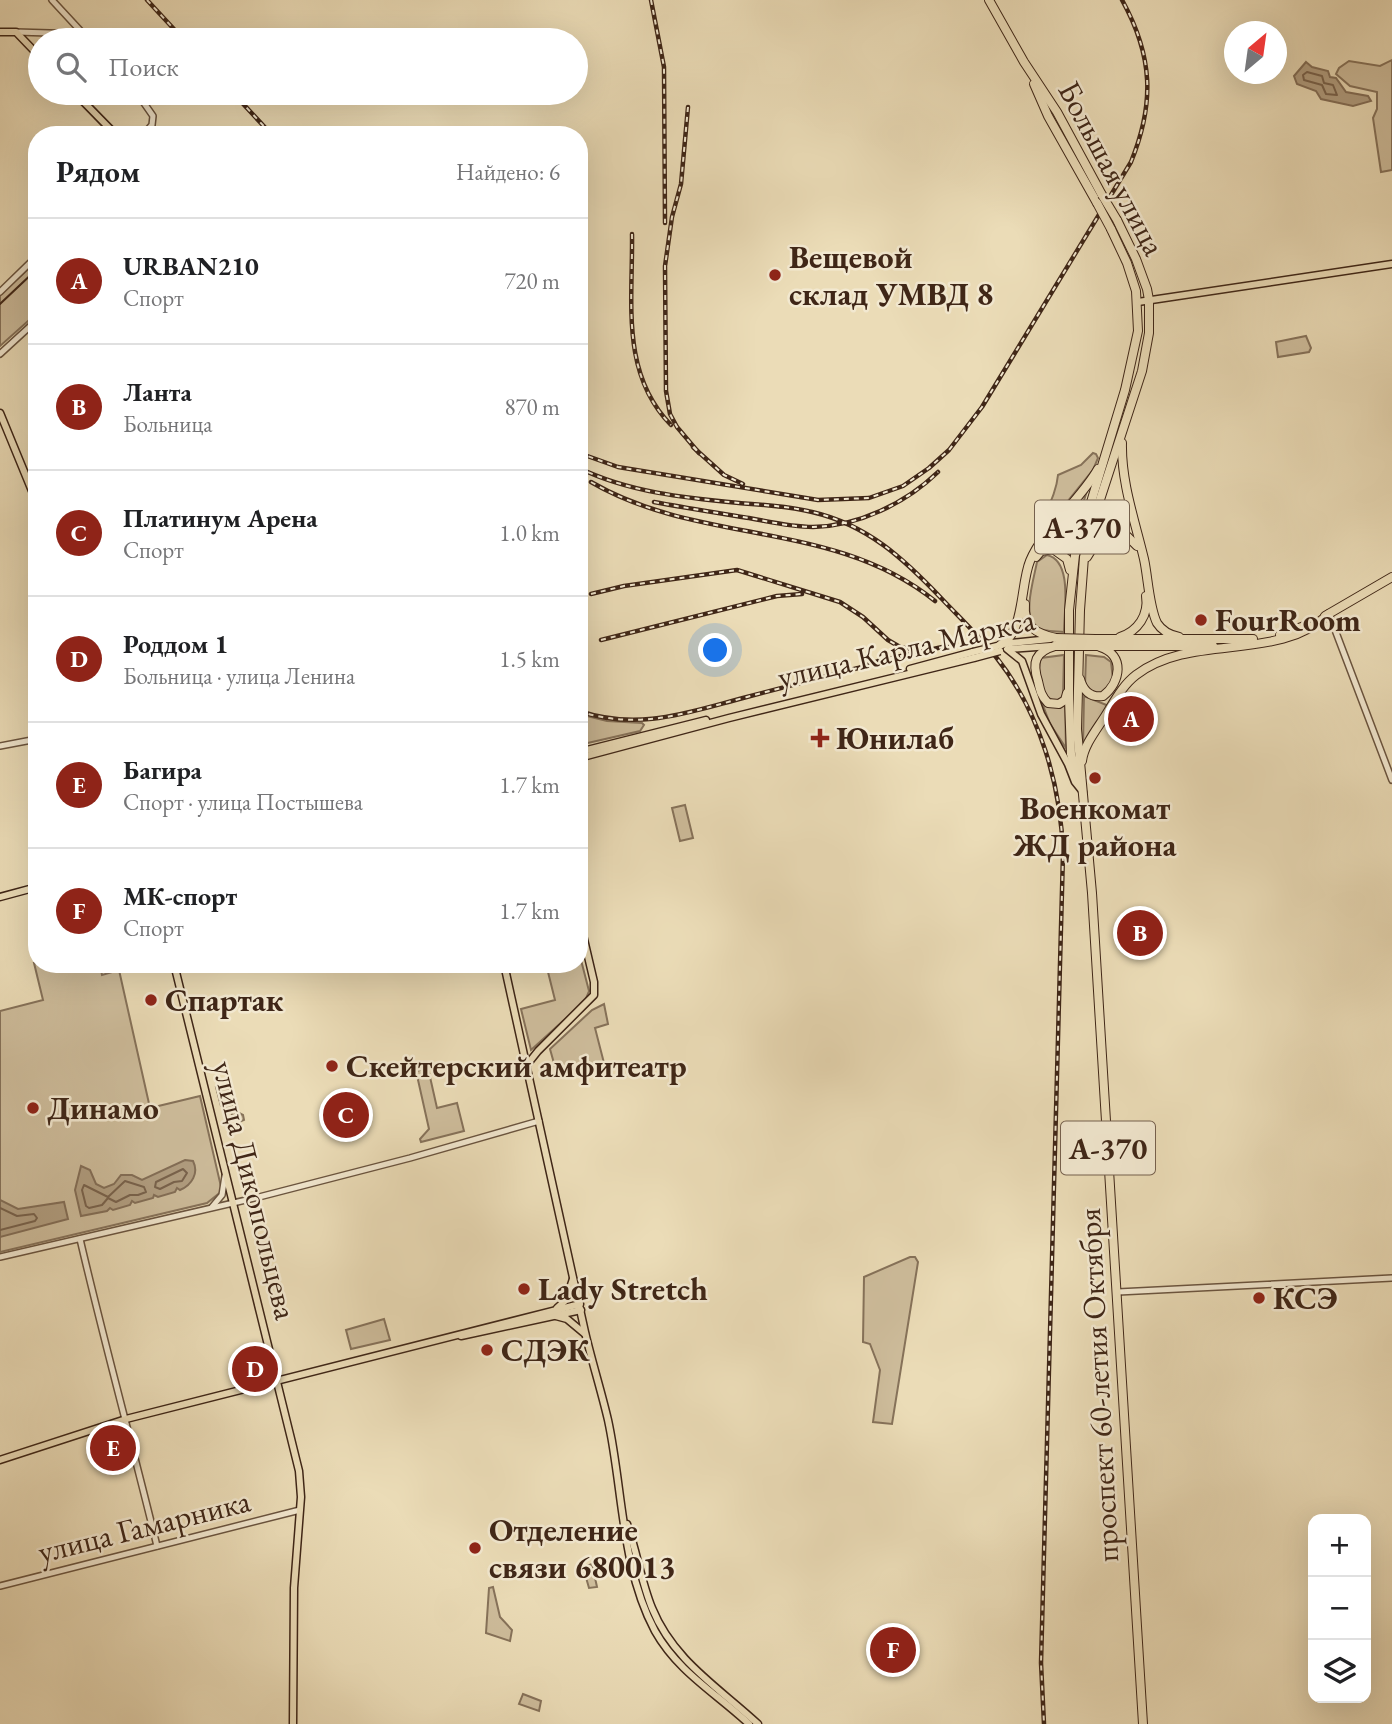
<!DOCTYPE html>
<html lang="ru">
<meta charset="utf-8">
<style>
body{margin:0;font-family:"EB Garamond",serif;background:#f6f6f6;color:#202124}
.controls{position:absolute;right:21px;bottom:21px;display:grid;overflow:hidden;border-radius:14px;box-shadow:0 7px 28px #0002}
.controls button{width:63px;height:63px;display:grid;place-items:center;padding:0;border:0;border-bottom:2px solid #e0e0e0;background:#fff;color:#202124;font:35px sans-serif}
.compass{position:absolute;left:1224px;top:21px;width:63px;height:63px;border-radius:50%;background:#fff;box-shadow:0 7px 28px #0002;rotate:29deg}
.you{position:absolute;left:716px;top:651px;width:24px;height:24px;margin:-18px;border:5px solid #fff;border-radius:50%;background:#1a73e8;box-shadow:0 0 0 10px #1a73e833}
.badge{display:grid;place-items:center;width:46px;height:46px;border-radius:50%;background:#8f2418;color:#fff;font-size:23px;font-weight:700}
.pin{position:absolute;translate:-50% -50%;border:4px solid #fff;box-shadow:0 2px 7px #0006}
.list{margin:0;padding:0;list-style:none}
h2{display:flex;justify-content:space-between;align-items:center;height:91px;margin:0;padding:0 28px;font-size:30px}
h2 small{font-size:23px;font-weight:400;color:#757577}
.list li{display:grid;grid-template-columns:46px 1fr auto;gap:21px;align-items:center;box-sizing:border-box;height:126px;padding:0 28px;border-top:2px solid #e0e0e0}
.list b{display:block;font-size:26px;white-space:nowrap}
.list p{margin:0;font-size:23px;white-space:nowrap;color:#757577}
.list em{font-size:23px;font-style:normal;color:#757577}
.icon{flex:none;width:38px;height:38px;fill:none;stroke:currentColor;stroke-width:2;stroke-linecap:round;stroke-linejoin:round}
.map{position:relative;flex:none;width:1392px;height:1724px;overflow:hidden}
.search{position:absolute;background:#fff;box-shadow:0 7px 28px #0002;left:28px;top:28px;width:560px;height:77px;display:flex;align-items:center;gap:18px;box-sizing:border-box;padding:0 24px;border-radius:38px;color:#757577;font-size:26px}
.panel{position:absolute;background:#fff;box-shadow:0 7px 28px #0002;left:28px;top:126px;width:560px;height:847px;border-radius:28px}
.map>svg:first-child{display:block}
.green{fill:#cebd9c;stroke:#86725a;stroke-width:2}
.water{fill:#b19e81;stroke:#836e57;stroke-width:2}
.lines{fill:none;stroke-linecap:round;stroke-linejoin:round}
.shore{stroke:#78624c;stroke-width:2}
.minor-casing{stroke:#6a543f;stroke-width:8}
.major-casing{stroke:#3f2617;stroke-width:9}
.highway-casing{stroke:#3f2617;stroke-width:10}
.minor{stroke:#f2e8d0;stroke-width:5}
.major{stroke:#ebdcb7;stroke-width:6}
.highway{stroke:#ebdcb7;stroke-width:8}
.tram{stroke:#3f2617;stroke-width:2}
.rail-casing{stroke:#3f2617;stroke-width:4.5}
.rail{stroke:#f2e8d0;stroke-width:2;stroke-dasharray:5;stroke-linecap:butt}
.major-bridge-casing{stroke:#3f2617;stroke-width:9;stroke-linecap:butt}
.highway-bridge-casing{stroke:#3f2617;stroke-width:10;stroke-linecap:butt}
.major-bridge{stroke:#ebdcb7;stroke-width:6}
.highway-bridge{stroke:#ebdcb7;stroke-width:8}
.poi-dot{fill:#8f2418;stroke:#f2e8d0;stroke-width:2.5}
.labels{text-anchor:middle;dominant-baseline:central;stroke-width:5;stroke-linejoin:round;paint-order:stroke}
.shield{fill:#f2e8d0;stroke:#75604e;stroke-width:2}
.shield-label{font-size:30px;font-weight:bold;fill:#3f2617}
.street-label{font-size:32px;fill:#3f2617;stroke:#f2e8d0}
.poi-label{font-size:32px;font-weight:bold;fill:#3f2617;stroke:#f2e8d0;text-anchor:start}
</style>
<div class="map">
<svg width="1392" height="1724" viewBox="0 0 1392 1724">
<rect width="100%" height="100%" fill="#ebdcb7"/>
<filter id="stains"><feTurbulence type="fractalNoise" baseFrequency=".00286" numOctaves="4"/><feColorMatrix values="0 0 0 0 .2 0 0 0 0 .09 0 0 0 0 .02 0 0 0 .5 -.17"/></filter>
<radialGradient id="worn" r=".72"><stop offset=".6" stop-color="#630" stop-opacity="0"/><stop offset="1" stop-color="#630" stop-opacity=".3"/></radialGradient>
<g class="green">
<path d="M1392,60V170L1381,172L1373,118L1377,109V92L1350,86L1336,74L1339,68L1349,61L1380,66Z"/>
<path d="M37,261V313L0,346V295Z"/>
<path d="M1306,336L1311,348L1309,352L1278,357L1276,342Z"/>
<path d="M1093,453L1096,454L1098,458L1093,470L1042,533H1039L1038,531C1045,511 1056,496 1058,475L1081,465Z"/>
<path d="M1087,491L1075,528L1069,557L1055,547L1041,546Z"/>
<path d="M1047,555C1073,561 1064,610 1064,632C1055,631 1043,632 1036,627C1022,616 1034,578 1037,562Z"/>
<path d="M1064,655L1063,697L1057,702C1041,699 1036,672 1041,658Z"/>
<path d="M1086,655L1104,657L1111,662L1113,680C1103,694 1099,698 1085,686Z"/>
<path d="M1084,696L1109,706L1083,746Z"/>
<path d="M1041,700C1049,708 1055,709 1065,704L1066,748L1050,724Z"/>
<path d="M579,714L607,721L642,723L644,725L640,731L579,745Z"/>
<path d="M685,805L693,838L680,841L672,808Z"/>
<path d="M581,960L589,991L585,1001L531,1050L521,1009L555,1000L547,968L563,964H579Z"/>
<path d="M34,963L100,964L102,975L119,970L150,1108L200,1096L222,1191L207,1203L0,1252V1011L43,1000Z"/>
<path d="M604,1004L608,1024L595,1028L604,1063L557,1074L550,1049L592,1010Z"/>
<path d="M428,1068L437,1108L457,1103L464,1131L421,1142L420,1139L429,1129L416,1071Z"/>
<path d="M225,1085L229,1087L235,1111L243,1115L244,1120L239,1122L230,1112L221,1106L216,1087Z"/>
<path d="M910,1257H915L918,1262L892,1424L873,1422L880,1370L870,1344L863,1342L864,1277Z"/>
<path d="M384,1319L390,1340L351,1349L346,1330Z"/>
<path d="M592,1564L597,1587L589,1588L583,1567Z"/>
<path d="M493,1587L500,1617L512,1630L510,1641L486,1633L489,1588Z"/>
<path d="M523,1694L541,1701L539,1711L519,1704Z"/>
</g>
<g class="water">
<path d="M1306,62L1312,67L1328,71L1330,77L1336,78L1346,92L1368,96L1371,101L1353,106L1321,99L1316,91L1297,84L1294,76Z"/>
<path d="M185,1160L193,1161C199,1173 192,1185 180,1190L177,1188L175,1192L158,1197L154,1195L153,1198L135,1203L132,1201L130,1205L113,1210L110,1208L107,1211L81,1216L75,1190L81,1166L90,1170L96,1184L104,1188L114,1184L121,1175H132L142,1180Z"/>
<path d="M0,1200L18,1209L64,1202L68,1219L0,1237Z"/>
</g>
<g class="lines">
<g class="shore">
<path d="M1307,72L1322,76L1324,83L1333,85L1337,95L1326,94L1322,85L1304,80L1303,75Z"/>
<path d="M183,1169L187,1173L182,1181L174,1182L160,1189L155,1187L156,1182Z"/>
<path d="M125,1181L144,1187L146,1192L138,1195H130L116,1202L108,1198L102,1205L89,1208L86,1206L82,1190L84,1185L108,1197Z"/>
<path d="M0,1208L17,1216L34,1214L37,1218L35,1221L0,1230"/>
</g>
<g class="minor-casing">
<g id="minor">
<path d="M52,0L89,40"/>
<path d="M16,32L83,34"/>
<path d="M137,93L153,116L152,125L143,135"/>
<path d="M0,292L37,256"/>
<path d="M0,354L37,320"/>
<path d="M1329,614L1392,780"/>
<path d="M0,746L37,739"/>
<path d="M212,1207L222,1195L225,1176"/>
<path d="M80,1239C104,1342 132,1443 157,1546"/>
<path d="M0,1257L259,1197L410,1158L539,1121"/>
<path d="M1118,1292L1392,1278"/>
<path d="M0,1586L300,1510"/>
</g>
</g>
<g class="major-casing">
<g id="major">
<path d="M0,32H16L40,57"/>
<path d="M75,93L116,135"/>
<path d="M1138,302L1392,264"/>
<path d="M0,413L37,503"/>
<path d="M1002,644L1050,639"/>
<path d="M1007,649L1022,661L1041,714L1068,764L1075,782L1083,792"/>
<path d="M1009,649L1051,646"/>
<path d="M910,669L973,652"/>
<path d="M579,752L706,720"/>
<path d="M579,758L729,718L974,658"/>
<path d="M0,897L37,887"/>
<path d="M174,964L299,1471L301,1497L294,1588L293,1724"/>
<path d="M504,964C531,1087 558,1210 585,1332C592,1362 601,1390 608,1420C623,1489 621,1568 655,1631C678,1672 716,1693 749,1724"/>
<path d="M526,1066L538,1051L594,995V982L579,918"/>
<path d="M557,1308L566,1300L573,1279"/>
<path d="M556,1316L567,1319L585,1334"/>
<path d="M461,1336L581,1310"/>
<path d="M0,1460L126,1419L580,1304"/>
<path d="M627,1524C637,1552 641,1581 652,1608C673,1660 718,1687 758,1724"/>
</g>
</g>
<g class="highway-casing">
<g id="highway">
<path d="M989,0L1024,62L1057,112L1102,195"/>
<path d="M1034,84L1048,116L1097,203"/>
<path d="M1117,220L1136,259L1147,289L1149,300V333L1142,371L1096,512L1084,557L1080,610L1077,729L1092,893L1143,1724"/>
<path d="M1122,443C1121,482 1135,521 1144,559C1148,577 1149,607 1157,623C1162,631 1170,635 1179,637"/>
<path d="M1036,557L1041,551L1053,549L1067,559L1070,570"/>
<path d="M1087,557C1096,541 1107,533 1127,536L1137,546"/>
<path d="M1025,604C1023,626 1036,634 1056,638"/>
<path d="M1325,616L1392,577"/>
<path d="M1280,635L1307,625"/>
<path d="M1120,637C1138,631 1149,615 1146,596"/>
<path d="M1095,639H1253"/>
<path d="M1000,645C1025,633 1020,585 1030,561C1043,529 1080,501 1098,469"/>
<path d="M1055,646C1035,652 1032,662 1038,681C1040,690 1041,696 1048,703L1059,704L1065,700L1067,693"/>
<path d="M1095,646H1213"/>
<path d="M1080,679C1083,690 1090,698 1103,696C1121,682 1125,655 1100,647"/>
<path d="M1082,761C1084,744 1098,728 1107,713C1115,700 1123,685 1136,675C1193,632 1277,663 1329,614"/>
<path d="M1078,780L1071,754L1069,699V610L1075,555L1125,390L1138,331L1136,291L1127,263L1111,229"/>
</g>
</g>
<use href="#minor" class="minor"/>
<use href="#major" class="major"/>
<use href="#highway" class="highway"/>
<path class="tram" d="M0,304L37,269"/>
<g class="rail-casing">
<g id="rail">
<path d="M147,0L184,40"/>
<path d="M651,0L664,67L665,223"/>
<path d="M233,93L272,135"/>
<path d="M688,107L681,184L672,217L665,266L666,391L670,414L677,427L699,453"/>
<path d="M632,234C633,301 620,373 671,425"/>
<path d="M693,447L724,475L743,484"/>
<path d="M579,453L618,467L818,500L869,498L903,486L929,468L949,450L982,407L1131,162C1155,103 1153,56 1122,0"/>
<path d="M579,468C628,492 685,498 739,503C763,505 788,506 812,512C868,525 904,559 942,599C960,618 979,636 996,657C1040,712 1061,785 1063,854L1041,1663L1044,1724"/>
<path d="M591,482C701,546 833,519 935,601"/>
<path d="M654,502C686,508 718,513 749,518C770,522 792,527 813,527C859,526 906,503 938,472"/>
<path d="M591,594L624,586L737,570L840,602L863,617L888,640L900,647L914,650"/>
<path d="M601,640L777,596L802,594"/>
<path d="M579,711C638,731 686,713 743,698C781,688 819,678 858,668L878,661L947,646"/>
</g>
</g>
<use href="#rail" class="rail"/>
<g class="major-bridge-casing">
<g id="major-bridge">
<path d="M973,652L997,646"/>
<path d="M974,658L1000,651"/>
</g>
</g>
<g class="highway-bridge-casing">
<g id="highway-bridge">
<path d="M1102,195L1117,220"/>
<path d="M1097,203L1111,229"/>
<path d="M1056,638L1095,639"/>
<path d="M1055,646H1095"/>
</g>
</g>
<use href="#major-bridge" class="major-bridge"/>
<use href="#highway-bridge" class="highway-bridge"/>
</g>
<g class="poi-dot">
<circle cx="775" cy="275" r="7"/>
<circle cx="1201" cy="620" r="7"/>
<path d="M816.5 727.5h7v7h7v7h-7v7h-7v-7h-7v-7h7z"/>
<circle cx="1095" cy="778" r="7"/>
<circle cx="151" cy="1000" r="7"/>
<circle cx="332" cy="1066" r="7"/>
<circle cx="33" cy="1108" r="7"/>
<circle cx="524" cy="1289" r="7"/>
<circle cx="1259" cy="1298" r="7"/>
<circle cx="487" cy="1350" r="7"/>
<circle cx="475" cy="1548" r="7"/>
</g>
<g class="labels">
<g class="shield">
<rect x="1035" y="500.5" width="94" height="53" rx="5"/>
<rect x="1061" y="1121.5" width="94" height="53" rx="5"/>
</g>
<g class="shield-label">
<text x="1082" y="527">А-370</text>
<text x="1108" y="1148">А-370</text>
</g>
<g class="street-label">
<text transform="translate(1112 168) rotate(62)">Большая улица</text>
<text transform="translate(906 648) rotate(-13)">улица Карла Маркса</text>
<text transform="translate(255 1190) rotate(76)">улица Дикопольцева</text>
<text transform="translate(1098 1385) rotate(-93)">проспект 60-летия Октября</text>
<text transform="translate(144 1526) rotate(-14)">улица Гамарника</text>
</g>
<g class="poi-label">
<text x="789" y="257">Вещевой<tspan x="789" dy="37">склад УМВД 8</tspan></text>
<text x="1215" y="620">FourRoom</text>
<text x="836" y="738">Юнилаб</text>
<text x="1095" y="808" text-anchor="middle">Военкомат<tspan x="1095" dy="37">ЖД района</tspan></text>
<text x="165" y="1000">Спартак</text>
<text x="346" y="1066">Скейтерский амфитеатр</text>
<text x="47" y="1108">Динамо</text>
<text x="538" y="1289">Lady Stretch</text>
<text x="1273" y="1298">КСЭ</text>
<text x="501" y="1350">СДЭК</text>
<text x="489" y="1530">Отделение<tspan x="489" dy="37">связи 680013</tspan></text>
</g>
</g>
<rect width="100%" height="100%" filter="url(#stains)"/>
<rect width="100%" height="100%" fill="url(#worn)"/>
</svg>
<div class="controls">
<button>+</button>
<button>−</button>
<button><svg class="icon" aria-label="layers" viewBox="0 0 24 24"><path d="M12 4l9 5-9 5-9-5zM3 14l9 5 9-5"/></svg></button>
</div>
<svg class="compass" viewBox="-18 -18 36 36"><path d="M0-13l5 13h-10z" fill="#e53935"/><path d="M0 13l5-13h-10z" fill="#757577"/></svg>
<div class="you"></div>
<div class="pin badge" style="left:1131px;top:719px">A</div>
<div class="pin badge" style="left:1140px;top:933px">B</div>
<div class="pin badge" style="left:346px;top:1115px">C</div>
<div class="pin badge" style="left:255px;top:1369px">D</div>
<div class="pin badge" style="left:113px;top:1448px">E</div>
<div class="pin badge" style="left:893px;top:1650px">F</div>
<div class="search"><svg class="icon" aria-label="search" viewBox="0 0 24 24"><circle cx="10" cy="10" r="6"/><path d="M15 15l6 6"/></svg>Поиск</div>
<section class="panel">
<h2>Рядом<small>Найдено: 6</small></h2>
<ul class="list">
<li><span class="badge">A</span><div><b>URBAN210</b><p>Спорт</p></div><em>720 m</em></li>
<li><span class="badge">B</span><div><b>Ланта</b><p>Больница</p></div><em>870 m</em></li>
<li><span class="badge">C</span><div><b>Платинум Арена</b><p>Спорт</p></div><em>1.0 km</em></li>
<li><span class="badge">D</span><div><b>Роддом 1</b><p>Больница · улица Ленина</p></div><em>1.5 km</em></li>
<li><span class="badge">E</span><div><b>Багира</b><p>Спорт · улица Постышева</p></div><em>1.7 km</em></li>
<li><span class="badge">F</span><div><b>МК-спорт</b><p>Спорт</p></div><em>1.7 km</em></li>
</ul>
</section>
</div>
